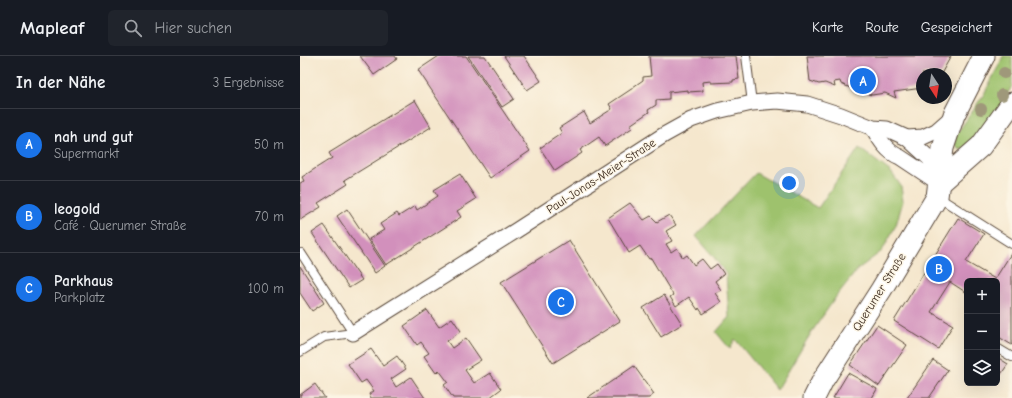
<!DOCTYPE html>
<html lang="de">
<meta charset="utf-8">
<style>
body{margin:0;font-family:"Comic Neue",sans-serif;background:#20242c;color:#f1f3f6}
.controls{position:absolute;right:12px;bottom:12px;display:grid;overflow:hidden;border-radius:6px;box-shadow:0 4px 16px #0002}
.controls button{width:36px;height:36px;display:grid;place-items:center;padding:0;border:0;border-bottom:1px solid #363941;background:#171b24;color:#f1f3f6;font:20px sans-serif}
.compass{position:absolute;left:616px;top:12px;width:36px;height:36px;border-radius:50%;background:#171b24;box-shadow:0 4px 16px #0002;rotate:168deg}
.you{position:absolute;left:489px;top:127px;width:14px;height:14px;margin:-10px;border:3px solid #fff;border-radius:50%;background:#1a73e8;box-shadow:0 0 0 6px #1a73e833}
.badge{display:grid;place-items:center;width:26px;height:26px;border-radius:50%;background:#1a73e8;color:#fff;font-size:13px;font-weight:700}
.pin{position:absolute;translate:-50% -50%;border:2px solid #fff;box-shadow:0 1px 4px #0006}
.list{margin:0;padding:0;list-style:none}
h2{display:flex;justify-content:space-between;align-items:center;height:52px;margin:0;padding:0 16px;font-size:17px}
h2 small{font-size:13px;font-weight:400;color:#9ea1a6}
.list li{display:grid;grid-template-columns:26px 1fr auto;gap:12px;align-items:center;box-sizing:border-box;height:72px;padding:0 16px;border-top:1px solid #363941}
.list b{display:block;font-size:15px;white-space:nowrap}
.list p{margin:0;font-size:13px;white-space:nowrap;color:#9ea1a6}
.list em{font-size:13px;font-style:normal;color:#9ea1a6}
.icon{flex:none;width:22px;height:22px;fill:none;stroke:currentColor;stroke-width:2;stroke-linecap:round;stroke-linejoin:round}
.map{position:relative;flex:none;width:712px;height:342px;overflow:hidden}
header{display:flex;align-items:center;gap:24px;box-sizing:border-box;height:56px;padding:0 20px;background:#171b24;border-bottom:1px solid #363941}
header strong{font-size:19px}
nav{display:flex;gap:22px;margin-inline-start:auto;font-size:14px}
.search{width:280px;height:36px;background:#20242c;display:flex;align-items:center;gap:10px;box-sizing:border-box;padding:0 14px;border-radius:6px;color:#9ea1a6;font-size:15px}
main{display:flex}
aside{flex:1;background:#171b24}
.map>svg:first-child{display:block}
.green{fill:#9ec26d;stroke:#6c7646}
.building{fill:#d290bc}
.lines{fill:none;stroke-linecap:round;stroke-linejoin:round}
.lane-casing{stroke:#574638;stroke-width:10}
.street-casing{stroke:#574638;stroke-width:17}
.secondary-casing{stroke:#574638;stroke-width:23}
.lane{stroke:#fff;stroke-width:8}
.street{stroke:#fff;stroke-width:15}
.secondary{stroke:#fff;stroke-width:21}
.tree{fill:#9f987a}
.labels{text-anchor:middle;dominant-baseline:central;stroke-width:3;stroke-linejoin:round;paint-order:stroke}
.street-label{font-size:12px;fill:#3b2a1e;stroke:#fcf5e5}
</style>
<header>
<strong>Mapleaf</strong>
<div class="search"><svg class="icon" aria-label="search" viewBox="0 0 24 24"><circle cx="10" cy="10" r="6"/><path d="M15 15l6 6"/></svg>Hier suchen</div>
<nav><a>Karte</a><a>Route</a><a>Gespeichert</a></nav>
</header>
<main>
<aside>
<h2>In der Nähe<small>3 Ergebnisse</small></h2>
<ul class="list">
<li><span class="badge">A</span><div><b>nah und gut</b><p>Supermarkt</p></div><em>50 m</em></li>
<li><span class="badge">B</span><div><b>leogold</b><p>Café · Querumer Straße</p></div><em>70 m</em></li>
<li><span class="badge">C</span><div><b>Parkhaus</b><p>Parkplatz</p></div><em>100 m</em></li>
</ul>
</aside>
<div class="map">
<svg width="712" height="342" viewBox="0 0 712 342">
<rect width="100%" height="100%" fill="#fcf5e5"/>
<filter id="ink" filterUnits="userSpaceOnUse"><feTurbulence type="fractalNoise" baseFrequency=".025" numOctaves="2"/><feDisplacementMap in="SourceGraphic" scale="8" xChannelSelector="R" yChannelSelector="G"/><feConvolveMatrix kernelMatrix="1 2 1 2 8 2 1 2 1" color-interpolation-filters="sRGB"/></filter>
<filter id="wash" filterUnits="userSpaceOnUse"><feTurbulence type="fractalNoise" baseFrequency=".012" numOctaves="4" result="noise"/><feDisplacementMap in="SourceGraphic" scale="16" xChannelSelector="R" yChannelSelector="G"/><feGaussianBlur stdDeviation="0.9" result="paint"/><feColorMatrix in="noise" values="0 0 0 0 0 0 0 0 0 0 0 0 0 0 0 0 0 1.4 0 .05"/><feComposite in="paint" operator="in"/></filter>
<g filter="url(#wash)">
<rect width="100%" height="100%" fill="#f5e7cd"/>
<g class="green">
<path d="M703,0H712V30L693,62L666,90L662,93L658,92L655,89L656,79L684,38L700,7Z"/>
<path d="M559,92L591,116L601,130L603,145L596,169L582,195L558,213L538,238L511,277L477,334L435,283L430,293L416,276L429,261L426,218L413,200L396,180L456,117L518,152Z"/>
</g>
<g id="blocks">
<g class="building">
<path d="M60,0H95L97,3L74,19Z"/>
<path d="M139,0H166L230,95L190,122L118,14Z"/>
<path d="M168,0H185L214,43L202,51Z"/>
<path d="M204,0H224L241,25L227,34Z"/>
<path d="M349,0H436L439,23L433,24V26L411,27V25L402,26L403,35L388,36V34L369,36V43L356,44V49L348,54L349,56L330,69L332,72L305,90L299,81L280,94L282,97L255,115L240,92L262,77L259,72L284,56L290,67L312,53L309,48L333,32V31L343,24V21L351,20Z"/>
<path d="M507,0H651L641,18H622V32L594,36L596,42L585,37L572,39L568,38L567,33L558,35L541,28L540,25L534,26L535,31L525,27L519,28L510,25Z"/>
<path d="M115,44L131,71L45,124L48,128L18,147L21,151L0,164V127L4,125L2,121L32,102L29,97Z"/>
<path d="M160,118L176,143L157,155L161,161L86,209L69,183L84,174L80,168L97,157L99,160L115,150L117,154L138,140L134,134Z"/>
<path d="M330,147L344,164L351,160L357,166L369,159L376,169L366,175L372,185L366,188L371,196L377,192L383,202L387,199L394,209L402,203L410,213L417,208L424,218L415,225L421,234L415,237L421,246L403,258L399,252L398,254L389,241L376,250L370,241L373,239L351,202L349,203L340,190L329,197L308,162Z"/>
<path d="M47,153L85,210L75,217L37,160Z"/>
<path d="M658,162L684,178L666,206L695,223L712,196V289L697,280V225H667V237L650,226L631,256L653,269L638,293L594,265Z"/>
<path d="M24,169L62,224L49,232L12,177Z"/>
<path d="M269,184L320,265L253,307L201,226Z"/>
<path d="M0,210L24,247L12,255L0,237Z"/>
<path d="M364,239L382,268L361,281L343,252Z"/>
<path d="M127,254L139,271L152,262L161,275L147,285L152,292L166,282L181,304L165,314L174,327L190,317L201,333L189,342H153L144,329L148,326L139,314L136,317L124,300L129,297L121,286L117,289L104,270Z"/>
<path d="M577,269L607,289L579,330L550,309Z"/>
<path d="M71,293L83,310L97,300L106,313L91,323L96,331L111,321L125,342H71L69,338L74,335L66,324L61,327L48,308Z"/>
<path d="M697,301L708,308L697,324Z"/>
<path d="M633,304L648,314L629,342H607Z"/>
<path d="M334,310L354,338L349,342H287Z"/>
<path d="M548,317L577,333L572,342H533Z"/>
<path d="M15,328L25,342H0V339Z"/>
</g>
</g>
</g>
<g filter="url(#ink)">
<use href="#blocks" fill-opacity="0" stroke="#574638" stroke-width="1"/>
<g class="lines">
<g class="lane-casing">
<g id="lane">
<path d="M446,0L452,47"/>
<path d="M638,141L712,188"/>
<path d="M697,292L712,301"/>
<path d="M0,296L24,281L53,277L1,197"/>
</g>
</g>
<g class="street-casing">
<g id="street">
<path d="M573,72C580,84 587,96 600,101L639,127"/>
<path d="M607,82L630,103L638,123"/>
<path d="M53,277L217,174L364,79L391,64L417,55L452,47L477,45L507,48L541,59L573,72L587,73L607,82L623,81L636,75L653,60"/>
</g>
</g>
<g class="secondary-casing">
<g id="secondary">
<path d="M639,127L681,90L712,47"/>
<path d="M514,342L523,324L581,234L637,141L643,92L654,59L684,0"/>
</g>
</g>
<use href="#lane" class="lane"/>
<use href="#street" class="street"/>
<use href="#secondary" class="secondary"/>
</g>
<g class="tree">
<circle cx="704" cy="17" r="6"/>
<circle cx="702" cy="39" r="6"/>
<circle cx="681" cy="53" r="6"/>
</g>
</g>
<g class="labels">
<g class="street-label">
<text transform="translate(301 120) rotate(-33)">Paul-Jonas-Meier-Straße</text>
<text transform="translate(579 236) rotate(-58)">Querumer Straße</text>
</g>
</g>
</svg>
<div class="controls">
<button>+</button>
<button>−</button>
<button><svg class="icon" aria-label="layers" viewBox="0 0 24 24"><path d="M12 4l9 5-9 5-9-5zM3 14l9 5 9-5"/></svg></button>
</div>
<svg class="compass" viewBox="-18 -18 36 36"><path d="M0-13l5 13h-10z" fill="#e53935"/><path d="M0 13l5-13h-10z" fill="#9ea1a6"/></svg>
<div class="you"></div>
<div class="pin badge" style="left:563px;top:25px">A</div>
<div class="pin badge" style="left:639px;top:213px">B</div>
<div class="pin badge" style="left:261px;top:246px">C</div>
</div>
</main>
